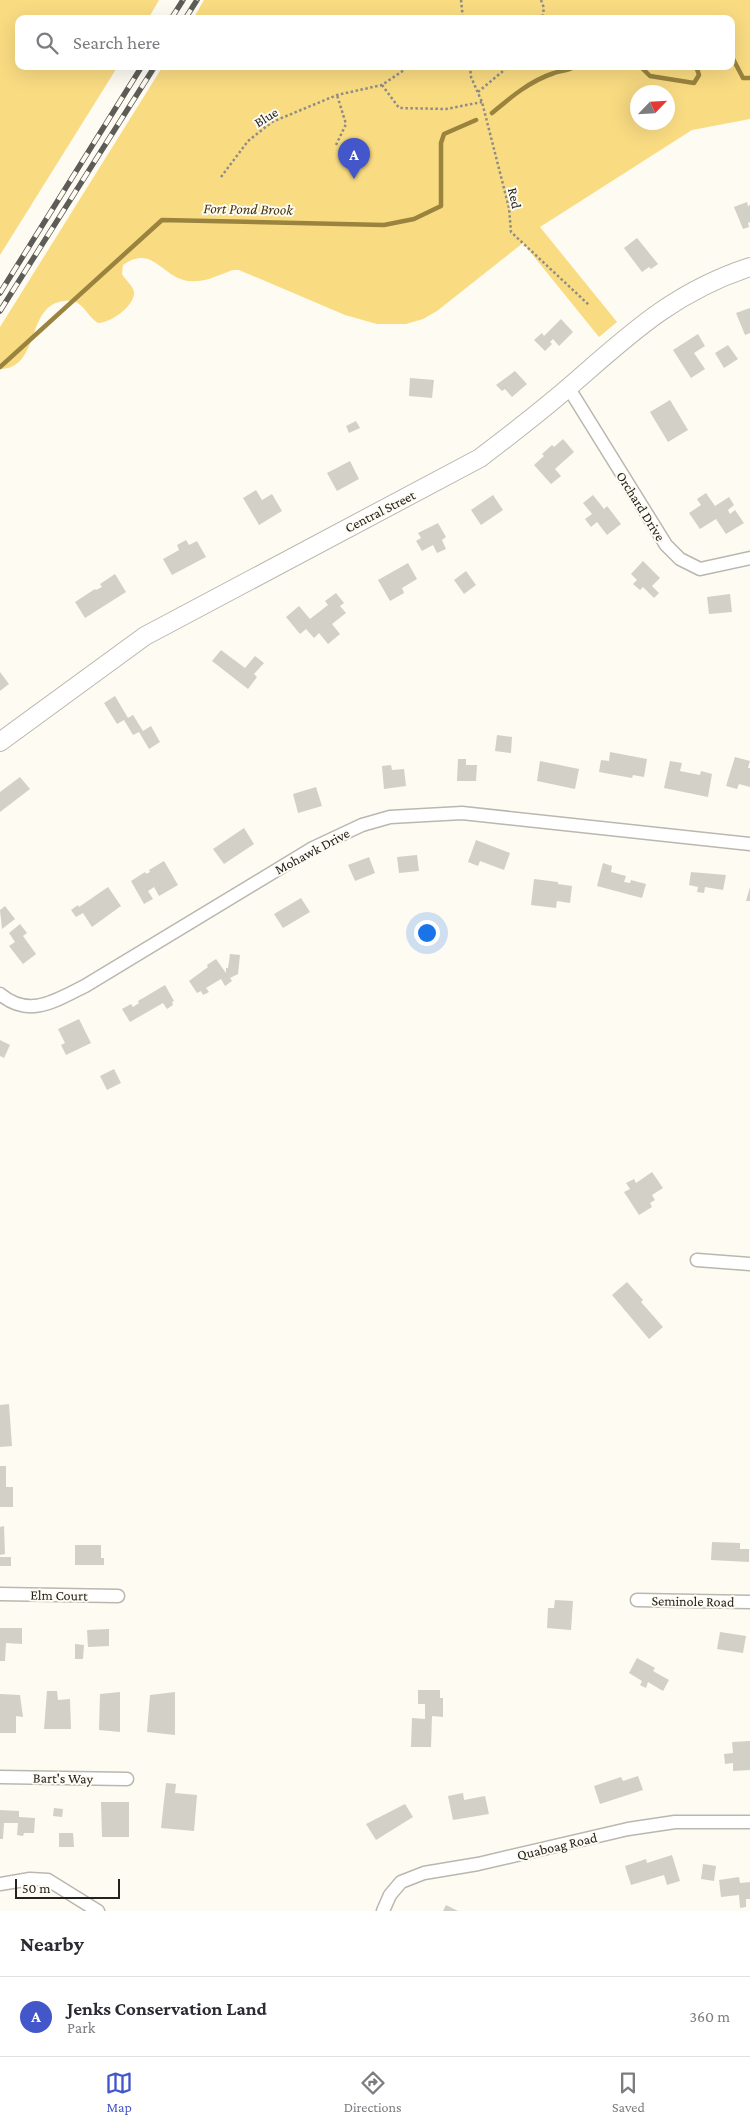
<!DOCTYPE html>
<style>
body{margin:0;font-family:"Crimson Pro",serif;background:#f7f7f7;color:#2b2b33}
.compass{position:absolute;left:630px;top:85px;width:45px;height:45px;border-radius:50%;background:#fff;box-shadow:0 5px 20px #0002;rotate:65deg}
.scale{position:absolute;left:15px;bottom:12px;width:105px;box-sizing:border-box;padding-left:5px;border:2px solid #23221f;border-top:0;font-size:14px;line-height:18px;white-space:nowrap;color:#23221f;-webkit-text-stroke:4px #fefbf3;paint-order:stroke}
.you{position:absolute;left:426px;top:932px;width:18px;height:18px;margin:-12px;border:4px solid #fff;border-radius:50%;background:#1a73e8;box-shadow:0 0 0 8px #1a73e833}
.badge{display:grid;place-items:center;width:32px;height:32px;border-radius:50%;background:#4356ca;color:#fff;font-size:16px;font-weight:700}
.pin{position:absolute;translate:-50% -41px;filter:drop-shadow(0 1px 2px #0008)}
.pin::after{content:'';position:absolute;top:26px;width:18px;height:15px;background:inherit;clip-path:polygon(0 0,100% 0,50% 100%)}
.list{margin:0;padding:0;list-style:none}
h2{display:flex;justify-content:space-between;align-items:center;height:65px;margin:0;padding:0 20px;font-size:21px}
h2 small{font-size:16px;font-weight:400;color:#7c7c81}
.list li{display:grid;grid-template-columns:32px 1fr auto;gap:15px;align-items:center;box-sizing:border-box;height:80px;padding:0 20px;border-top:1px solid #e1e1e2}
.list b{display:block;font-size:19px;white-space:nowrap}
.list p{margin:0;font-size:16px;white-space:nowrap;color:#7c7c81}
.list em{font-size:16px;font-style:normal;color:#7c7c81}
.icon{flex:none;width:28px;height:28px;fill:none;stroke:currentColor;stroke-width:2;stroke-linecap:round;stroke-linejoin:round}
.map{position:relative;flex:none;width:750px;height:1911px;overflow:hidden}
.search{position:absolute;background:#fff;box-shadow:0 5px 20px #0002;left:15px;right:15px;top:15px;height:55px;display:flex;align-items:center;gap:12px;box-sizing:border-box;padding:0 18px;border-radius:10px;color:#7c7c81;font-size:19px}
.sheet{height:145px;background:#fff}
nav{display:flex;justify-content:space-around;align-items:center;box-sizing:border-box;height:70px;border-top:1px solid #e1e1e2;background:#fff;font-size:14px;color:#7c7c81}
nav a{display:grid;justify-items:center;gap:2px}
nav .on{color:#4356ca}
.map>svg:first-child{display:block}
.green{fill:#f9db82;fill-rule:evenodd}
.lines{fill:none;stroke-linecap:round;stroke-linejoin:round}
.stream{stroke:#99833e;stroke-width:4.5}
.building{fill:#d3d0c7}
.street-casing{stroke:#bab7af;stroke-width:15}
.secondary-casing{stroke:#bab7af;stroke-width:20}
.path{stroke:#8e8c87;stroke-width:2.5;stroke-dasharray:2.5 2.5;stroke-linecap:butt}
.street{stroke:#fff;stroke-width:12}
.secondary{stroke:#fff;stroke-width:18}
.rail-casing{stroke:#5e5c58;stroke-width:5.5}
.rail{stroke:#fefbf3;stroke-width:4;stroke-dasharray:11;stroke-linecap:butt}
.labels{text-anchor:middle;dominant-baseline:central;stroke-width:4;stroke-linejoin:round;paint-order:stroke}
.street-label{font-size:14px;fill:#23221f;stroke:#fefbf3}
.water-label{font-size:15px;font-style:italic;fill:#42350b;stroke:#fefbf3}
</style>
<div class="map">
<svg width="750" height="1911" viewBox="0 0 750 1911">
<rect width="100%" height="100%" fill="#fefbf3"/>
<g class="green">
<path d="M0,0H159L148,19H19V66H118L0,255Z"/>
<path d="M204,0H750V119L692,130L540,227L617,322L599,337L523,243L437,311L423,319L406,324H377L345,315L239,270H233C218,275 205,283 188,281C161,277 153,244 123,265L122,274C125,280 135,287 134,294C133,307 110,323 98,323C89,317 86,309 79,304C75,300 69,300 64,301C25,305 41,369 0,369V327L163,66H731V19H193ZM668,92V122H638V92Z"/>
</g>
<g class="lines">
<g class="stream">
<path d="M731,55L743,78H750"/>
<path d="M585,66H600"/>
<path d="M640,66L650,76L694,83L699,75L696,66"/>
<path d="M492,113C511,97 530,81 554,73C562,70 569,71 576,66"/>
<path d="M0,367L162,220L384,225L414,219L441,206V143L444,134L476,120"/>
</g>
</g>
<g class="building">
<path d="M747,202L748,206L750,205V222L748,223L749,227L743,229L734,207Z"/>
<path d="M637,238L658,264L651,269L649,267L642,272L624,248Z"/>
<path d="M750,308V333L745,335L736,313Z"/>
<path d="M561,319L573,332L559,346L553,339L550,342L552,344L545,351L534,340L542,333L544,336Z"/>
<path d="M698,334L705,346L694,353L705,369L691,378L673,350Z"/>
<path d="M728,345L738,359L724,368L715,353Z"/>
<path d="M515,371L527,384L512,397L505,389L502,391L496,385Z"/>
<path d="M410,378L434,380L432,398L409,396Z"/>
<path d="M670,400L688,430L668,442L650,412Z"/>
<path d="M356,421L360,428L349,433L346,426Z"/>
<path d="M563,439L574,452L555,469L561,476L551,484L534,465L544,456L542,454L552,445L554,447Z"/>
<path d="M350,461L359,479L337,491L327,473Z"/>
<path d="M256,490L262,500L272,494L282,511L259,525L243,498Z"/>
<path d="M706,493L715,506L729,497L734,505L728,510L730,514L735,510L744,523L726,534L716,519L700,529L689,513L701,505L697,499Z"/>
<path d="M493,495L503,510L481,525L471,510Z"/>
<path d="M593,495L604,509L607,506L621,524L607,535L597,522L591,527L585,519L592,514L583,503Z"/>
<path d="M438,523L446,537L442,540L446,549L437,553L433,545L422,551L416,541L421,538L418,533Z"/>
<path d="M186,540L189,545L197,541L206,557L172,575L163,559L179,550L177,545Z"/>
<path d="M643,561L660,578L652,586L659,593L654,598L643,587L640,590L633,584L637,580L631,574Z"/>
<path d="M408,563L417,579L402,588L404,593L390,601L378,580Z"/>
<path d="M466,571L476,585L464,594L454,580Z"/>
<path d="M115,574L126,592L85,618L75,602L95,589L96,590L102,587L100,584Z"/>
<path d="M336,593L344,603L340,606L346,613L332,624L340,634L328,644L319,633L314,638L306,629L300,634L286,617L299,606L310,619L328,605L325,601Z"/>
<path d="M730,594L732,612L709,614L707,597Z"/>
<path d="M221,650L245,668L255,656L264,663L254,674L257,677L248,689L212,661Z"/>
<path d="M0,672L9,684L0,691Z"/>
<path d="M115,696L128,718L133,715L143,731L151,726L160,742L149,749L139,732L133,735L124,720L117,724L104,703Z"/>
<path d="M497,735L512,737L511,753L495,751Z"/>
<path d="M610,752L647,759L644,777L633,775L632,778L599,772L601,760L609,761Z"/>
<path d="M735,757L750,761L748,768H750V787L739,784L737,789L726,786Z"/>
<path d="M458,759H466V765H477L476,781H457Z"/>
<path d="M540,761L579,769L575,789L537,781Z"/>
<path d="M670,761L682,763L680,771L700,775L701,771L712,774L708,797L664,788Z"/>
<path d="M391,765L392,770L404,769L406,786L384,789L382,766Z"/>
<path d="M20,777L30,789L0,812V792Z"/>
<path d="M316,787L322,806L298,813L293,794Z"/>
<path d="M244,828L254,844L224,864L213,849Z"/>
<path d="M476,840L510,853L504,870L480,861L478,866L468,862Z"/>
<path d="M417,855L419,871L399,873L397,857Z"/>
<path d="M369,857L375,873L355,881L348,865Z"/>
<path d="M164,861L178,885L159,896L154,887L148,891L153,899L144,904L131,881L145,872L146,874L150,872L149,870Z"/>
<path d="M603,863L612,866L611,872L626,876L624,882L630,883L631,880L646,884L642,898L597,886Z"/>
<path d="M691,872L726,875L723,890L705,887L704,893L697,892L698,887L689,885Z"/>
<path d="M534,879L558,882V884L572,886L570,903L557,901L556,908L531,905Z"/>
<path d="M108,887L121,906L92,927L83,913L76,917L71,910L78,905L79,907Z"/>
<path d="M750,887V901H746Z"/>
<path d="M301,898L310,912L283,928L274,914Z"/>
<path d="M5,906L15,919L2,929L0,910Z"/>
<path d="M20,924L27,933L23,936L36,954L23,964L9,946L15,942L9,933Z"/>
<path d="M230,954L240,955L238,974L230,978L232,981L225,986L221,979L206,988L209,992L203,995L201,991L197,993L189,981L208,967L207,965L216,959L226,973V968H228Z"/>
<path d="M165,985L174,1001L172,1002L173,1005L167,1009L163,1003L130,1022L122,1009L131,1004L133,1007L139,1003L138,1001Z"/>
<path d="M79,1019L91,1043L66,1055L61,1045L65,1043L58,1029Z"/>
<path d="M0,1040L10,1045L4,1058L0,1056Z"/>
<path d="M114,1069L121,1083L107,1090L100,1076Z"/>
<path d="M652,1172L663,1188L652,1195L655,1200L650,1203L652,1207L639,1215L624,1192L630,1189L626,1183L634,1179L636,1183Z"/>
<path d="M627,1282L643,1300L641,1302L663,1327L649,1339L612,1295Z"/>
<path d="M9,1404L12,1446L0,1447V1405Z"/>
<path d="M0,1466H6V1487H13V1507H0Z"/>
<path d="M4,1526L5,1554L0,1555V1527Z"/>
<path d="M712,1542L740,1543V1549H749V1562L711,1560Z"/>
<path d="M75,1545H101V1558H104V1565H75Z"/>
<rect x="0" y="1557" width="11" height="9"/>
<path d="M555,1600L573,1601L571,1630L547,1628L548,1608H554Z"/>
<path d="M0,1628H22V1644L6,1643L5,1661H0Z"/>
<path d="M109,1629V1646L88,1647L87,1630Z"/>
<path d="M720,1632L746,1636L743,1653L717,1649Z"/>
<path d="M75,1644L84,1645L83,1659H75Z"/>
<path d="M637,1658L655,1668L653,1671L669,1680L663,1691L648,1682L646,1688L640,1685L642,1681L629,1673Z"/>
<path d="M418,1690H440V1698H443V1717L432,1716L431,1747H411L412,1718L425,1719V1704H418Z"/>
<path d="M47,1691H57L58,1700L70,1699L71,1729H44Z"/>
<path d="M120,1692V1732L99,1730L100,1694Z"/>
<path d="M175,1692V1735L147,1732L150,1695Z"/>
<path d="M0,1694L20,1695L23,1717L16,1716V1733H0Z"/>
<path d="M750,1741V1770L733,1771V1763L725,1764L724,1754L733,1753L732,1742Z"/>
<path d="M638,1776L643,1790L600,1804L594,1786L621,1777L623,1781Z"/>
<path d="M166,1783L176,1784L175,1793L197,1795L194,1831L161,1828Z"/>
<path d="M463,1793L464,1800L485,1796L489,1814L453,1820L448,1796Z"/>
<path d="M101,1802H129V1837H102Z"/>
<path d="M405,1804L413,1817L376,1840L366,1824Z"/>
<path d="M54,1808L63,1809L62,1817L53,1816Z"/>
<path d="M0,1810L19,1811V1817L35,1818L34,1833H24L23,1836L17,1835L18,1823H4L3,1839H0Z"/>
<path d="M59,1833H73L74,1847H59Z"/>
<path d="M672,1855L680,1881L667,1885L664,1875L631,1885L625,1866L646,1859L647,1863Z"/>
<path d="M703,1864L716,1866L714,1881L701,1879Z"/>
<path d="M739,1877L740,1883L750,1882V1899H746V1907L740,1908L739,1895L721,1897L719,1880Z"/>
<path d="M446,1905L458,1911H443Z"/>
</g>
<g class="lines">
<g class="street-casing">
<g id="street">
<path d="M568,387L666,545L680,559L700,569L750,558"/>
<path d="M0,994C30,1019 56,1000 85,986L313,848L362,825L390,817L462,813L750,844"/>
<path d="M697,1260L750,1264"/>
<path d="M0,1594L118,1596"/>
<path d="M637,1600L750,1602"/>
<path d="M0,1777L127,1779"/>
<path d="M0,1884L30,1879L48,1880L98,1911"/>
<path d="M383,1911L390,1895L401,1882L424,1873L478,1864L628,1829L675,1822H750"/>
</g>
</g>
<g class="secondary-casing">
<path id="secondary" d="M0,742L145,636L480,458C513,433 545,408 576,381C632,332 676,291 750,267"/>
</g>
<g class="path">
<path d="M461,0L463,19"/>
<path d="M541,0L544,8L542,19"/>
<path d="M470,66L471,77L482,102L509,208L511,232L589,305"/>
<path d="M382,85L399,108L446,109L482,102"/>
<path d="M478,92L509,66"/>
<path d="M336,145L346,124L337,95"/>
<path d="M221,177L248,141L272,122L337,95L382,85L410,66"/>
</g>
<use href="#street" class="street"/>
<use href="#secondary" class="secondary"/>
<g class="rail-casing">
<g id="rail">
<path d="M171,19L183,0"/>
<path d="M185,19L197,0"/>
<path d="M0,293L142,66"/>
<path d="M0,311L155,66"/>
</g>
</g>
<use href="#rail" class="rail"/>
</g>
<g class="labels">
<g class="street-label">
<text transform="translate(266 117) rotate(-32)">Blue</text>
<text transform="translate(515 198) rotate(77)">Red</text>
<text transform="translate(641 506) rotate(58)">Orchard Drive</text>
<text transform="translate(380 511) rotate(-27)">Central Street</text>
<text transform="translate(312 851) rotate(-28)">Mohawk Drive</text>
<text transform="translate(59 1595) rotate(1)">Elm Court</text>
<text transform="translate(693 1601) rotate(1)">Seminole Road</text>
<text transform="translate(63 1778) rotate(1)">Bart's Way</text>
<text transform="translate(557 1846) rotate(-13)">Quaboag Road</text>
</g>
<g class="water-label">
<text transform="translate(248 209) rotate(1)">Fort Pond Brook</text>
</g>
</g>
</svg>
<svg class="compass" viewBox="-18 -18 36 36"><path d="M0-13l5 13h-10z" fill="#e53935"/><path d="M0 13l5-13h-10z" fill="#7c7c81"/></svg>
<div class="scale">50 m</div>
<div class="you"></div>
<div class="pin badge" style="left:354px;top:179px">A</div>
<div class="search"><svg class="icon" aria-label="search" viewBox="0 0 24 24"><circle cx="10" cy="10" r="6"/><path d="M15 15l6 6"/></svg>Search here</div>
</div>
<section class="sheet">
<h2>Nearby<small></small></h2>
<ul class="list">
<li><span class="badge">A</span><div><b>Jenks Conservation Land</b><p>Park</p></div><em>360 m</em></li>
</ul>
</section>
<nav>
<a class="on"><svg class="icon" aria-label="map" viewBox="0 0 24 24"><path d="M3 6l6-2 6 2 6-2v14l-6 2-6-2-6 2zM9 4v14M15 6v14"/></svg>Map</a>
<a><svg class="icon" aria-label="directions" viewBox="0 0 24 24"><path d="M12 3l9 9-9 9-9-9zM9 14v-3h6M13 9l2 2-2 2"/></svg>Directions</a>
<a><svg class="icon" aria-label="saved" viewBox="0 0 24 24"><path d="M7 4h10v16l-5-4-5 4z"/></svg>Saved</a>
</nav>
